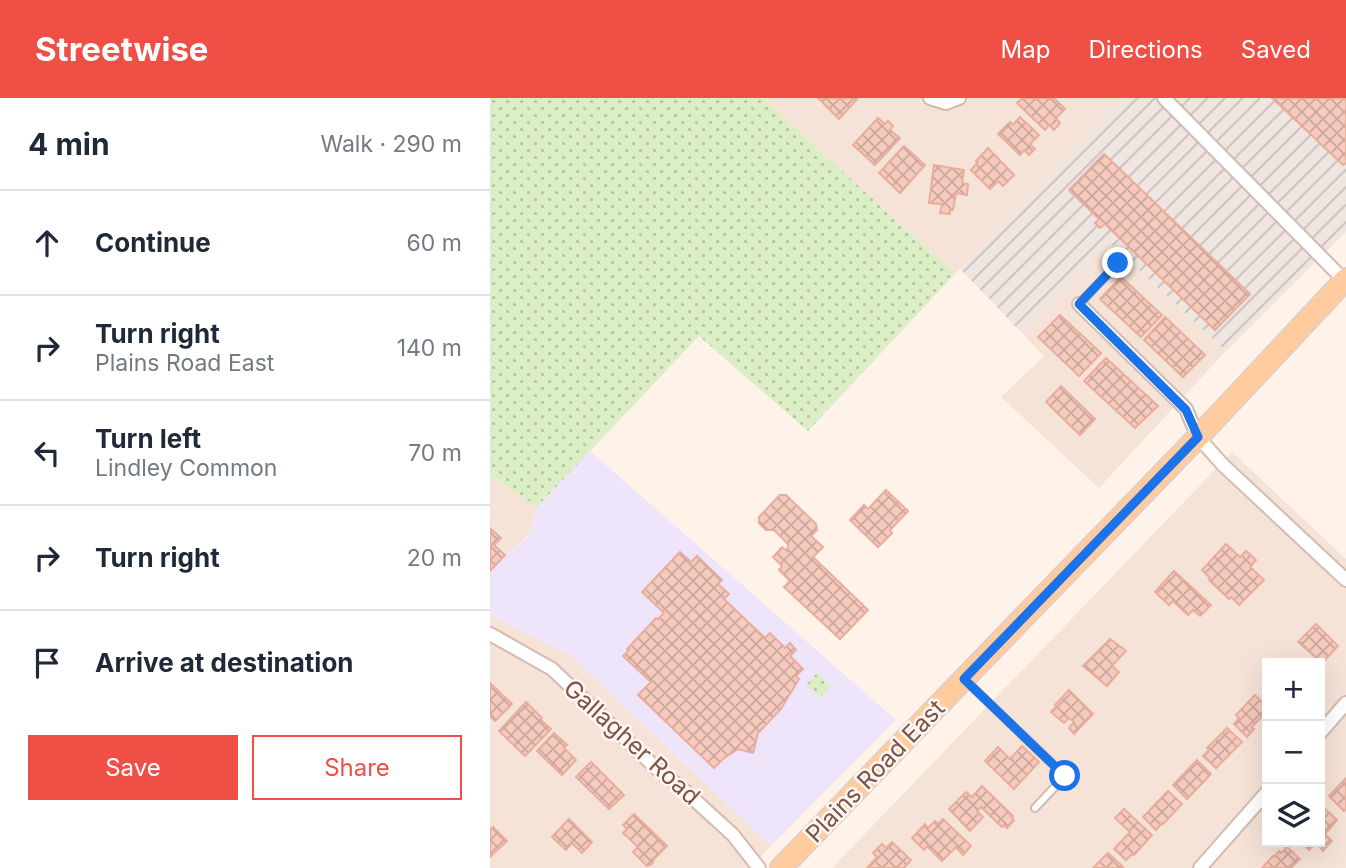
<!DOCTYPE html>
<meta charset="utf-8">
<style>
body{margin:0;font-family:Inter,sans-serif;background:#f2f2f3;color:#1f2937}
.controls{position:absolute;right:21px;bottom:21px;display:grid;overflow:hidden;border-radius:0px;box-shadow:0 7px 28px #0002}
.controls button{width:63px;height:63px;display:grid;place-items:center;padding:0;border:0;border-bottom:2px solid #e0e1e3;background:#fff;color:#1f2937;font:35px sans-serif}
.stop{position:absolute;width:21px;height:21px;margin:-16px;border:5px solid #1a73e8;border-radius:50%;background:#fff}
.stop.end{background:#1a73e8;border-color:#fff;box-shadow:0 2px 7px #0008}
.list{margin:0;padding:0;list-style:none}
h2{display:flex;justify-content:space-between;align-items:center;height:91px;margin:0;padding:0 28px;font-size:30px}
h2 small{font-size:23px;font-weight:400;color:#747a83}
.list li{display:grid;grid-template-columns:46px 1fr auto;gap:21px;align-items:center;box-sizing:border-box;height:105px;padding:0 28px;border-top:2px solid #e0e1e3}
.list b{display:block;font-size:26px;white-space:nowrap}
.list p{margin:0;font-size:23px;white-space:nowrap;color:#747a83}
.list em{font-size:23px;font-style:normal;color:#747a83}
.actions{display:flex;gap:14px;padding:21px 28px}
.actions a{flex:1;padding:16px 0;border:2px solid #f04f46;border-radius:0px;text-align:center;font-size:24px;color:#f04f46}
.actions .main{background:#f04f46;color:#fff}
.icon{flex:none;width:38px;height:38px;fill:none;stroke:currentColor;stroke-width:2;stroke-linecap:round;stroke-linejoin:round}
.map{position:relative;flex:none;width:856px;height:770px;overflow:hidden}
header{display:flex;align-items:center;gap:42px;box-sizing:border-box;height:98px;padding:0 35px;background:#f04f46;color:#fff}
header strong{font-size:33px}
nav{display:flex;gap:38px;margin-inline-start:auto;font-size:24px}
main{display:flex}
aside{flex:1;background:#fff}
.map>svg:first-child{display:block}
.residential{fill:#f6e3d7;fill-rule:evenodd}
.industrial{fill:url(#industrial-furrows)}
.education{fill:#efe5fb}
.park{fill:url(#park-dots)}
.building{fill:url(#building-cross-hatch);stroke:#eaad9d;stroke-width:2}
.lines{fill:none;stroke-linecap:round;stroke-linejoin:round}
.lane-casing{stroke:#d4bab0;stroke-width:10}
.street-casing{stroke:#d4bab0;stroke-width:16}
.primary-casing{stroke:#dacfcc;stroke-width:24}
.lane{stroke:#fff;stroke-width:6}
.street{stroke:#fff;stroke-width:12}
.primary{stroke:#ffcb9f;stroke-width:21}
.route{stroke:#1a73e8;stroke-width:9}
.labels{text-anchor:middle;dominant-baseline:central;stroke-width:5;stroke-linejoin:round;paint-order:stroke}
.street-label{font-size:24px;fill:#7b534a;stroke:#fff7f1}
</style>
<header>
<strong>Streetwise</strong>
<nav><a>Map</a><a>Directions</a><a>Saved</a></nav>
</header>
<main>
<aside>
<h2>4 min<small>Walk · 290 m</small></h2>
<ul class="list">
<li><svg class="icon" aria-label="ahead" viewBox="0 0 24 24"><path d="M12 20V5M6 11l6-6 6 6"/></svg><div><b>Continue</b></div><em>60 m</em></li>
<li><svg class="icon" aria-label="right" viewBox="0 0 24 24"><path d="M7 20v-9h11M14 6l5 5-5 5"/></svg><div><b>Turn right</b><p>Plains Road East</p></div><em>140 m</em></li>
<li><svg class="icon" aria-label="left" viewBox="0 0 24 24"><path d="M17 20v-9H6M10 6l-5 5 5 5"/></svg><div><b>Turn left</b><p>Lindley Common</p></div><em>70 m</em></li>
<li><svg class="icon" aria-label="right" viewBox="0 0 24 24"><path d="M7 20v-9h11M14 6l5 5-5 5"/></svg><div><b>Turn right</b></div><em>20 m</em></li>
<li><svg class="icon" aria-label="arrive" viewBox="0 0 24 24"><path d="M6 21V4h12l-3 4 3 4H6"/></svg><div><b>Arrive at destination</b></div></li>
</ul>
<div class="actions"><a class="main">Save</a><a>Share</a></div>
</aside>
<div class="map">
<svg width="856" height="770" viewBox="0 0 856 770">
<defs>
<pattern id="industrial-furrows" width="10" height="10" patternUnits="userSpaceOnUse" patternTransform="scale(1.75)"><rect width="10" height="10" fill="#efe6e2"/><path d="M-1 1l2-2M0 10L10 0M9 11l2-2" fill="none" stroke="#c7bdb9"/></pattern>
<pattern id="park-dots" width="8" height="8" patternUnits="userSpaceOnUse" patternTransform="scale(1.75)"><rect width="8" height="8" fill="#dceec5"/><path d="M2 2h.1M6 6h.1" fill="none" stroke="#b7c3a2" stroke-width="1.8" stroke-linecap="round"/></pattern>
<pattern id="building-cross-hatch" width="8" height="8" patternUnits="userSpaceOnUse" patternTransform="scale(1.75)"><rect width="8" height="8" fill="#f6cbbe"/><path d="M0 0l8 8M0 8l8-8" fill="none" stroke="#cca79c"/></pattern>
</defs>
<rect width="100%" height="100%" fill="#fef2e9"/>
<g class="residential">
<path d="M272,0H634L465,176Z"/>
<path d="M618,143L736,253L609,390L511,299L554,258L532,235Z"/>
<path d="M742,354L856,461V770H342ZM777,565H830V744H777Z"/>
<path d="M4,379L47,409L39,437L0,470V382Z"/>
<path d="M0,517L80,557L281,748L259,770H0Z"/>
</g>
<path class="industrial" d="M634,0H856V134L736,253L618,143L532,235L470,171Z"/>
<path class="education" d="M100,353L406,622L281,748L80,557L0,517V470L39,438L47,409Z"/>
<g class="park">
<path d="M0,0H272L465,176L318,333L209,238L47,409L4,379L0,382Z"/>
<path d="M327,575L341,588L330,600L316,587Z"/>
</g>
<g class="building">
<path d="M328,0H368L349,21Z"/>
<path d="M532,0H564L575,11L566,20L570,25L564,32L559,27L555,32L527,5Z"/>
<path d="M782,0H856V65L853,67Z"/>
<path d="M530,19L549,37L540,46L545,51L539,57L534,52L530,57L508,36L520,24L523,27Z"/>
<path d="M388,20L395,26L398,23L403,28L400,32L410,40L385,67L363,47Z"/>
<path d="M414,48L435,67L410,95L389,75Z"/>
<path d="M498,50L524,77L513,88L508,83L500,91L481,72L488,64L486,63Z"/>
<path d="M614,56L760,196L725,232L615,126L610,130L605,125L609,121L579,92Z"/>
<path d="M444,67L474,72L472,85L478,86L477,97L466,95L463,112H460V116L450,115L452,106L439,105Z"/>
<path d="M631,179L672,217L651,239L610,201Z"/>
<path d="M570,217L611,255L589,278L548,239Z"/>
<path d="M675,219L715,257L693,279L654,242Z"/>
<path d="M616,260L668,308L645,330L594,283Z"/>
<path d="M571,288L605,321L590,337L556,304Z"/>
<path d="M396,392L418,413L400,432L402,435L388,449L360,422L374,407L378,411Z"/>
<path d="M290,397H296L326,426L327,432L321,438L333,449L323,459L378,512L350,541L294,489L300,483L289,472L292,468L283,459L292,449L297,453L298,446L284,432H276L269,425V419Z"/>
<path d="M0,430L11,440L4,447L15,457L0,473Z"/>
<path d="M736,446L750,459L756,453L766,462L760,469L774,482L749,507L741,499L739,501L719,482L720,480L712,472Z"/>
<path d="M190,454L201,464L207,458L232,482L228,486L239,496L234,501L275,540L280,535L295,550L300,545L306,552L300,558L313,571L306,578L309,581L291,611L268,635L263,655L248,651L233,661L224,670L148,597L161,584L133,558L139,552L137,551L166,520L168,521L174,515L152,494Z"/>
<path d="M684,473L721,507L710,518L703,512L698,517L683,503L679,507L665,494Z"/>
<path d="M826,526L848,548L832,565L808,544Z"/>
<path d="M620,541L636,553L622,568L629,574L617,588L593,568Z"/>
<path d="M0,585L22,606L5,623L0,618Z"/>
<path d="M579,592L603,616L584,636L579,630L584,624L579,620L574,625L561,614L567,608L565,607Z"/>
<path d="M765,597L777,609V613L761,630L764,631L757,639L744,626L749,620L746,617Z"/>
<path d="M36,604L52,620L51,622L61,631L35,658L9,633Z"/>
<path d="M737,630L752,644L726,670L713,658L719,652L717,650Z"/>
<path d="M64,635L77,647L74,650L86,662L72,677L47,653Z"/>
<path d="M532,648L549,664L524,691L495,663L508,649L520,661Z"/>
<path d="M707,662L721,676L697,701L683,687Z"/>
<path d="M101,664L134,697L119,711L86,679Z"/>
<path d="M856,680V711L854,713L839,698Z"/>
<path d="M492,688L523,718L521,719L524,722L517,730L514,727L512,729L491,709L487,713L493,719L480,733L459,711L476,694L482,699Z"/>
<path d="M678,693L692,706L673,726L672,725L666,732L653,719Z"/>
<path d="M830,706L847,722L835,736L842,743L833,753L826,745L819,752L811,744H830Z"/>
<path d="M634,711L662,737L644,757L642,756L636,762L624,751L640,734L625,720Z"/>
<path d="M144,716L177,748L164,761L162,766L157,768L143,754L148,749L133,735L137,731L133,727Z"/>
<path d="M79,721L102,744L92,755L82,745L76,752L62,739Z"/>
<path d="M453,721L481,748L473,757L466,749L452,763L437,748L434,752L422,740L435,726L438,730L445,723L448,726Z"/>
<path d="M3,729L17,743L0,759V732Z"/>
<path d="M402,744L421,762L414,770H377L387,759L383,755L392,746L396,750Z"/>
<path d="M797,749L810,761L801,770H772L783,758L784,759L789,753L791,755Z"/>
<path d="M618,755L633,769L631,770H603Z"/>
</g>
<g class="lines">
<g class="lane-casing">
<g id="lane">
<path d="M589,206L628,165"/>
<path d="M475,582L575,678L545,710"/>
</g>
</g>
<g class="street-casing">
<g id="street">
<path d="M440,0L456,5L469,0"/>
<path d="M674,0L854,182"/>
<path d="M589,206L696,311L708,339L733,367L856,482"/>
<path d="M0,536L62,571L166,670L195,693L243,737L269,770"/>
<path d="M830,635L856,605"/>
<path d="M710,770L777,694"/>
</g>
</g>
<g class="primary-casing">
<path id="primary" d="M291,770L708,339L856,181"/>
</g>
<use href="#lane" class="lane"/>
<use href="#street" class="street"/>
<use href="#primary" class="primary"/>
</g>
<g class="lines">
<path class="route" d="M575,678L474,581L708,339L696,312L589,206L628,165"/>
</g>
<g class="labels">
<g class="street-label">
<text transform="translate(142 644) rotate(42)">Gallagher Road</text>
<text transform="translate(385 673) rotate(-46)">Plains Road East</text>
</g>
</g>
</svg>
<div class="controls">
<button>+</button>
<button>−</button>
<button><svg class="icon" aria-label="layers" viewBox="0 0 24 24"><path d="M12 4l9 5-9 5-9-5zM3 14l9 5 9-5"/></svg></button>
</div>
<div class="stop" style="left:575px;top:678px"></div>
<div class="stop end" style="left:628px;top:165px"></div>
</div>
</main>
